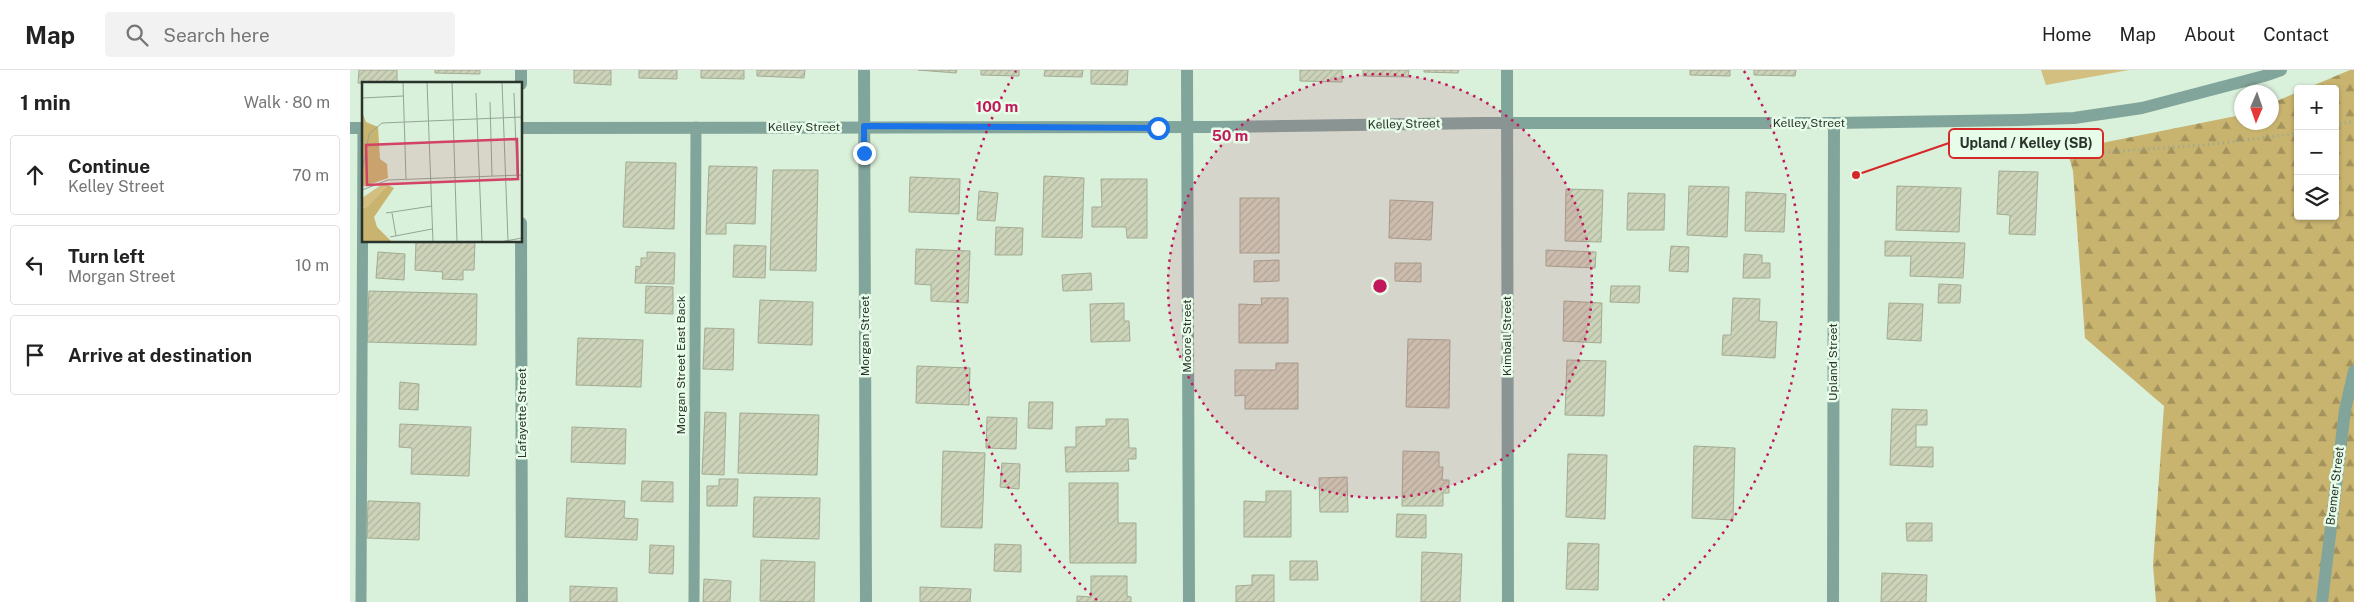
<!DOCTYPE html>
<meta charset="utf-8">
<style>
body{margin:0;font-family:"Public Sans",sans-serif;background:#f2f2f2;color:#222}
.controls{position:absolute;right:15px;top:15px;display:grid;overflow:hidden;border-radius:5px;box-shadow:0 1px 4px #0004}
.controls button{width:45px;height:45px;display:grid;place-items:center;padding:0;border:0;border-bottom:1px solid #e0e0e0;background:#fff;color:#222;font:25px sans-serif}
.compass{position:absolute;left:1884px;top:15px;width:45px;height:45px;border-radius:50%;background:#fff;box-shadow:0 1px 4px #0004;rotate:182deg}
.stop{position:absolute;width:15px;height:15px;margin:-11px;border:4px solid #1a73e8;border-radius:50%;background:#fff}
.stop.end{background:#1a73e8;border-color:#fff;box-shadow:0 1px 5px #0008}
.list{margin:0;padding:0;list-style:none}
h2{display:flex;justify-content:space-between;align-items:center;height:65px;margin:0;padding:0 20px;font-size:21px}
h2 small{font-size:16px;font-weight:400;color:#767676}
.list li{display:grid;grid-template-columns:32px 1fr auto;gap:15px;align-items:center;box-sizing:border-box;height:80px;margin:0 10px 10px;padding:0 10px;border:1px solid #e0e0e0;border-radius:5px}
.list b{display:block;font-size:19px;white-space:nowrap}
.list p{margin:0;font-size:16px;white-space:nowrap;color:#767676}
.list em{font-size:16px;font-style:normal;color:#767676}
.icon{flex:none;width:28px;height:28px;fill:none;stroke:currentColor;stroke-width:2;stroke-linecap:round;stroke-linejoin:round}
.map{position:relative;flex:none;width:2004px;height:532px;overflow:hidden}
header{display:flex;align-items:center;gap:30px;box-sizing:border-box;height:70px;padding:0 25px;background:#fff;border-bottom:1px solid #e0e0e0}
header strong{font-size:24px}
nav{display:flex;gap:28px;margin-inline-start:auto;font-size:18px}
.search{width:350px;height:45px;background:#f2f2f2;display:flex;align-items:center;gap:12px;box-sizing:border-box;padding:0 18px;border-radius:5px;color:#767676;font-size:19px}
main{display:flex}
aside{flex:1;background:#fff}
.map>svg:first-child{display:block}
.green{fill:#d3c081}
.forest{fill:url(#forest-firs)}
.building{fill:url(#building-hatch);stroke:#a3ab92}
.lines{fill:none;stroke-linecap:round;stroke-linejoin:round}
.path{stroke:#96a797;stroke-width:3;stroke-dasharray:1 4;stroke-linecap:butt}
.service{stroke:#82a59b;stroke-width:11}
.minor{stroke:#82a59b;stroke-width:12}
.tertiary{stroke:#82a59b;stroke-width:12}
.route{stroke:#1a73e8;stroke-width:6}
.ring{fill:none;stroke:#c2185b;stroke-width:2.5;stroke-dasharray:2.5 5}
.labels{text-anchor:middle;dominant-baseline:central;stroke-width:5;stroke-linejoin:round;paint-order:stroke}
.street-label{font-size:12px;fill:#2a332b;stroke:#e7fde9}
.inset-road{fill:none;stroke:#93a495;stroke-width:1}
.view{fill:#d34364;fill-opacity:0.15;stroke:#d34364;stroke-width:2.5}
.inset-edge{fill:none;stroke:#2a332b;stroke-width:2.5}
.centre{fill:#c2185b;stroke:#e7fde9;stroke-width:2.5}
.ring-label{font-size:15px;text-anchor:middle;font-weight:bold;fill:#c2185b;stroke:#e7fde9;stroke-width:5;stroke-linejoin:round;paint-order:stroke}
.leader{fill:none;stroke:#d62828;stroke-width:2}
.callout-dot{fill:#d62828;stroke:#e7fde9;stroke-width:2}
.callout{fill:#e7fde9;stroke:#d62828;stroke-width:2}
.callout-label{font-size:14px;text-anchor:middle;font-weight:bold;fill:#2a332b}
</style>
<header>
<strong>Map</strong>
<div class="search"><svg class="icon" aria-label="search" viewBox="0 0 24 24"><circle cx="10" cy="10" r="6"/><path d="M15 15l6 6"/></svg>Search here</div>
<nav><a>Home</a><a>Map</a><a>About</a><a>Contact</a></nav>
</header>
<main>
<aside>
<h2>1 min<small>Walk · 80 m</small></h2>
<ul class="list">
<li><svg class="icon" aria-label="ahead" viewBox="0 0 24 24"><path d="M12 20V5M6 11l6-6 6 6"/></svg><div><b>Continue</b><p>Kelley Street</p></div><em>70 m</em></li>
<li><svg class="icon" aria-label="left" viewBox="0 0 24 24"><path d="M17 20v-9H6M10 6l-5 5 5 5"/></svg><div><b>Turn left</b><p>Morgan Street</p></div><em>10 m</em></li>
<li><svg class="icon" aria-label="arrive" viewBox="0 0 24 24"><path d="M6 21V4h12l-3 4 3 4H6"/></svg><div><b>Arrive at destination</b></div></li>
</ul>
</aside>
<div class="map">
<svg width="2004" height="532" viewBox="0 0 2004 532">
<defs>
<pattern id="forest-firs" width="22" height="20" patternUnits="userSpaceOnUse" patternTransform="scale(1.25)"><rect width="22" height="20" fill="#c8b36f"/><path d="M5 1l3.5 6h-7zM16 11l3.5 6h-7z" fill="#a3925b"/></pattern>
<pattern id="building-hatch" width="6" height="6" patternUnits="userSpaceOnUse" patternTransform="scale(1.25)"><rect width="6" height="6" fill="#ccd3b9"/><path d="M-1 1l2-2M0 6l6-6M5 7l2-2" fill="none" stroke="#afb69f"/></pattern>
</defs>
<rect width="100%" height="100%" fill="#d9f0db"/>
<path class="green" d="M1691,0H1779L1696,15Z"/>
<path class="forest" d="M2000,0H2004V532H1806L1803,495L1814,336L1735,268L1723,101L1717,80L1891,45L1892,52H1922V33L1948,22V146H1985V19H1955Z"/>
<g class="building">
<path d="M9,0H47V14L8,13Z"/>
<path d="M85,0H130V4L85,3Z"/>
<path d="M224,0H261V15L224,13Z"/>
<path d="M289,0H327V9L289,8Z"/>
<path d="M351,0H394V9L351,8Z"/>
<path d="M407,0H455L454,8L407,6Z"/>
<path d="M568,0H607L606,3Z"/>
<path d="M631,0H669V6L631,5Z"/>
<path d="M695,0H733L732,7L694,6Z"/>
<path d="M741,0H778L777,15L741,14Z"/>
<path d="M950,0H992V12L950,11Z"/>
<path d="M1013,0H1059L1058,7L1013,6Z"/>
<path d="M1074,0H1109L1108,3L1074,2Z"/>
<path d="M1340,0H1380V6L1340,5Z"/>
<path d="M1404,0H1446L1445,6L1404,5Z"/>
<path d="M276,92L326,93L324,159L273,157Z"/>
<path d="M359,96L407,97L405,154L376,153V164H356Z"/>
<path d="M423,100H468L466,201L420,200Z"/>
<path d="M1649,101L1688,102L1685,165L1659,164L1660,145L1647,144Z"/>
<path d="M694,106L734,108L732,168L692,167Z"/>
<path d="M560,107L610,109L609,144L559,142Z"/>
<path d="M751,109H797V168H777L776,157H742V137H752Z"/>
<path d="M1339,116L1379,117L1377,167L1337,165Z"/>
<path d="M1547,116L1611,118L1609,162L1546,160Z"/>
<path d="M1216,119L1253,120L1251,172L1215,171Z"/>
<path d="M629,121L648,123L645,151L627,150Z"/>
<path d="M1396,122L1436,124L1434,162L1395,161Z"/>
<path d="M1278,123L1315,124L1314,160H1277Z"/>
<rect x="890" y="128" width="39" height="55"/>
<path d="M1040,130L1083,132L1081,170L1039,168Z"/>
<path d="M646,157L673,158L672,185H645Z"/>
<path d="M66,171H125L124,200H113V210L92,209L93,202L65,200Z"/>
<path d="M1535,171L1615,173L1613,208L1560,206L1561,186H1535Z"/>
<path d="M384,175L416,176L415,208L383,207Z"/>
<path d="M1321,176L1339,177L1338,202L1319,201Z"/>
<path d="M566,179L620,181L618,233L581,231V215L565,214Z"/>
<path d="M1196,180L1246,182L1245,198L1196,196Z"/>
<path d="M28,182L55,184L54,210L26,208Z"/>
<path d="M297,182L325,183L324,214L285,213L286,196L291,197V188H297Z"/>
<path d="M1394,184L1412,185V193H1420V208H1393Z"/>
<path d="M929,190V211L904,212V191Z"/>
<path d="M1045,193H1071V212L1045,211Z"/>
<path d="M741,203L742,220L713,221L712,205Z"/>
<path d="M1589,214L1611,215L1610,233H1588Z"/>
<path d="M296,216L323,217V244L295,243Z"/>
<path d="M1261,216H1290L1289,233L1260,232Z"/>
<path d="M19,221L127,224L126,275L17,272Z"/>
<path d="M911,228H938V273H889V234L912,235Z"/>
<path d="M1383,228L1410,229L1409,251L1427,252L1425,288L1372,285L1373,265H1381Z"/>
<path d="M410,230L463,232L462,275L408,273Z"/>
<path d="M1214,231L1252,233L1251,273L1213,271Z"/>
<path d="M774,233V251H779L780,271L741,272L740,234Z"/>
<path d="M1539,233L1573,234L1571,271L1537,269Z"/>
<path d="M355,258L384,259L383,300L353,299Z"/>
<path d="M228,268L293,270L291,317L226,315Z"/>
<path d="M1058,269L1100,270L1099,338L1056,337Z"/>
<path d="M1217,290L1256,291L1254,346L1215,345Z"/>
<path d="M926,293H948V339H895V325L885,326V300H926Z"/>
<path d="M567,296L620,298L619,335L566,333Z"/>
<path d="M50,312L69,314L68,340L49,339Z"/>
<path d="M679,332H703L702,359L678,358Z"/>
<path d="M1542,339L1577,340V355H1566V377H1583V397L1540,395Z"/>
<path d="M355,342L376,343L374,405L352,404Z"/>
<path d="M390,343L469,345L467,405L388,403Z"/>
<path d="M637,347L667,348L666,379L636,378Z"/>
<path d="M756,349H778L779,378H786V389H778L779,401L716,402L715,377H726V357L756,356Z"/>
<path d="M50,354L121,357L119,406L61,404L62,378L49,377Z"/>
<path d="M222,357L276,359L275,394L221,392Z"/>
<path d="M1344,376L1385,378L1383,450L1342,448Z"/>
<path d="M593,381L635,383L632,458L591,457Z"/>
<path d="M1053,381L1089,382V397H1093L1092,410H1099V423H1093V436H1052Z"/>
<path d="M1218,384L1257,385L1255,449L1216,447Z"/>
<path d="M652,393L670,394L669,419L650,417Z"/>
<path d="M997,407L998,442H970L969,408Z"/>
<path d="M369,409H388L387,436H357V416H369Z"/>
<path d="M292,411L323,412V432L291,431Z"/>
<path d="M719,413H768V453H786V493H720Z"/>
<path d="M916,421H941V467H894V431L916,432Z"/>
<path d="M404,427L470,428L469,469L403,467Z"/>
<path d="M217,428L275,431L274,448L288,449L287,470L215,467Z"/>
<path d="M18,431L70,433L69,470L17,468Z"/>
<path d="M1047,444L1076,445V468L1046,467Z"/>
<path d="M1556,453H1582V471H1557Z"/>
<path d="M1218,473L1249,474L1248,520L1216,519Z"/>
<path d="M645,474L671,475V502L644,501Z"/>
<path d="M300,475L324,476L323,504L299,503Z"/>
<path d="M1072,482L1112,484L1110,532H1071Z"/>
<path d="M411,490L465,492L464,532L410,531Z"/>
<path d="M940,491H967L968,510H940Z"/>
<path d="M1532,503L1577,505L1576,532H1531Z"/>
<path d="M902,505H924V532H886V516L902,515Z"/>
<path d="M741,506H777V526L781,527V532H727V526L741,527Z"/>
<path d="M354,509L381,511L380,532H353Z"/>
<path d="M220,516L267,518V532H220Z"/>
<path d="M570,517L621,519L620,532H570Z"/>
</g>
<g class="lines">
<g class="path">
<path d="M1985,55L2004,51"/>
<path d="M1730,68L1744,83L1866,74L1948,63"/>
</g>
<g class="service">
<path d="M11,532L13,58"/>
<path d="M344,532L346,57"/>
</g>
<g class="minor">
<path d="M171,0V14"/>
<path d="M514,0L516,532"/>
<path d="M837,0L839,532"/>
<path d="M1157,0L1158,532"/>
<path d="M171,153L172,532"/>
<path d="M1483,532L1484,53"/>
<path d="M1972,532L1995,340L2004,301"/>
</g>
<g class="tertiary">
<path d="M0,58H14"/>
<path d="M171,58L867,57L1132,53H1484L1669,50L1724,48L1792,38L1914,6L1931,0"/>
</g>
</g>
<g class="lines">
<path class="route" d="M514,83V56L808,58"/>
</g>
<circle cx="1030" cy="216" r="212" fill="#c2185b" fill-opacity=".12"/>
<g class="ring">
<circle cx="1030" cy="216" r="212"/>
<path d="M747 530A423 423 0 0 1 666 1M1394 1A423 423 0 0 1 1313 530"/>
</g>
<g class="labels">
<g class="street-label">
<text x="1459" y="53">Kelley Street</text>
<text transform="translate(1054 54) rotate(-1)">Kelley Street</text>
<text x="454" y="57">Kelley Street</text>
<text transform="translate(515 266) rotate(-90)">Morgan Street</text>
<text transform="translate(837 266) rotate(-90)">Moore Street</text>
<text transform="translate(1157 266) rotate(-90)">Kimball Street</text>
<text transform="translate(1483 292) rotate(-90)">Upland Street</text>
<text transform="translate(331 295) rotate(-90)">Morgan Street East Back</text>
<text transform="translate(172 343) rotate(-90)">Lafayette Street</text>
<text transform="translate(1985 416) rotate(-83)">Bremer Street</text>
</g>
</g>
<g transform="translate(12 12)">
<rect width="160" height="160" fill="#d9f0db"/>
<path d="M28,101L5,125L0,126V116L19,103Z" fill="#d3c081"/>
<path d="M0,30L4,40L16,45L18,77L25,82L26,96L0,105ZM26,103L32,106L12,135L15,145L30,160H0V126L5,125Z" fill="#c8b36f"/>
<path class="inset-road" d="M41,0L44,97M65,0L71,160M90,0L95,160M140,0L146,159M114,11L120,160M152,11L155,93M0,16L41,14M128,20L130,94M0,90L7,52L20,41L160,35M0,108L26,98L160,93M24,131L70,124M30,131L34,154M28,155L70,147M138,160L160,156"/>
<path class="view" d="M155,57L156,97L5,103L4,63Z"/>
<rect width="160" height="160" class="inset-edge"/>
</g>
<circle cx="1030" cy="216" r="8" class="centre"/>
<g class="ring-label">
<text x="647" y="42">100 m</text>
<text x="880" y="71">50 m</text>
</g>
<path class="leader" d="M1506 105L1599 73"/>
<circle class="callout-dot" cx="1506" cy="105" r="5"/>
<rect class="callout" x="1599" y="59" width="154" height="29" rx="5"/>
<g class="callout-label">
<text x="1676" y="78">Upland / Kelley (SB)</text>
</g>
</svg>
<div class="controls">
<button>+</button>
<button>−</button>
<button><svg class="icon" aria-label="layers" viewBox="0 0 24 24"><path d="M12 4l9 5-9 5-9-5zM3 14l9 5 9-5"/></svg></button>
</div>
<svg class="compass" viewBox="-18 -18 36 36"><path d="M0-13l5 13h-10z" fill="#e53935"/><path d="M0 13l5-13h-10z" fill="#767676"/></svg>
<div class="stop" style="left:808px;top:58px"></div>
<div class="stop end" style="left:514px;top:83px"></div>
</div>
</main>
